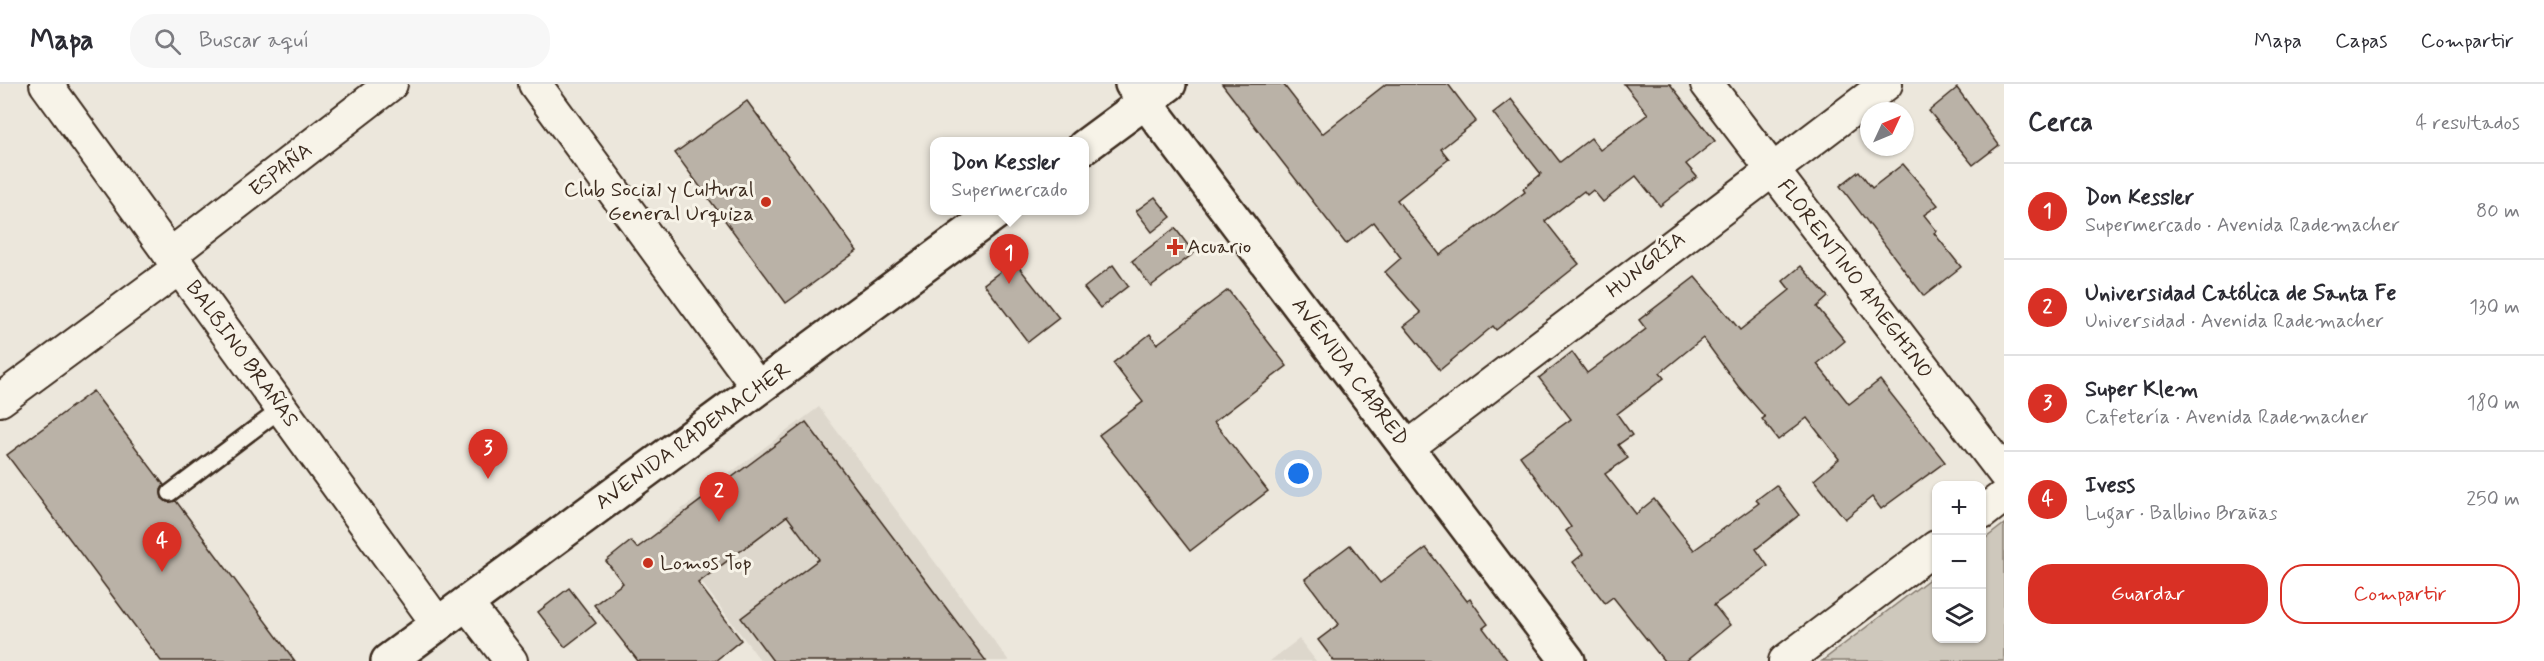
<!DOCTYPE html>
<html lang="es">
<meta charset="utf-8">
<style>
body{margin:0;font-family:Mynerve,sans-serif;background:#f7f7f7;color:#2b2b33}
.controls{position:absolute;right:18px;bottom:18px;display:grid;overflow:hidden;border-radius:12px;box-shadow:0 2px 4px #0004}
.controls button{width:54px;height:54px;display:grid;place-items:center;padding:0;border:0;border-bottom:2px solid #e1e1e2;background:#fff;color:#2b2b33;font:30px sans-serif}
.compass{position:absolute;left:1860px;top:18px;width:54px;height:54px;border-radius:50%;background:#fff;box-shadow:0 2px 4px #0004;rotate:46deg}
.you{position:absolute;left:1299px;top:390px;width:21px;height:21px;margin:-15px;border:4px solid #fff;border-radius:50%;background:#1a73e8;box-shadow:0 0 0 9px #1a73e833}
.badge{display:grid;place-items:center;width:39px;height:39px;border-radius:50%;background:#d93025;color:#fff;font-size:20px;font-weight:700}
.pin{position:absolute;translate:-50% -50px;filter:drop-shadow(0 2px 3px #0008)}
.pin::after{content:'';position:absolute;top:32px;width:21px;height:18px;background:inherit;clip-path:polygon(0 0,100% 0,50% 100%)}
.popup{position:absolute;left:930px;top:53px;width:159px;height:78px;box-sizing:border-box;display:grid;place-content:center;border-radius:12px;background:#fff;filter:drop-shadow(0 2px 4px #0005);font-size:20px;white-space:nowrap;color:#7c7c81}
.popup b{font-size:22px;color:#2b2b33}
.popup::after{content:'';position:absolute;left:50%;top:100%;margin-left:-12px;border:12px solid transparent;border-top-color:#fff}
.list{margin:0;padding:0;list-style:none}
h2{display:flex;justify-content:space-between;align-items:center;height:78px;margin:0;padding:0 24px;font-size:26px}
h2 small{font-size:20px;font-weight:400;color:#7c7c81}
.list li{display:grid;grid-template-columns:39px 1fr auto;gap:18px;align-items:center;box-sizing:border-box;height:96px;padding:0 24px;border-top:2px solid #e1e1e2}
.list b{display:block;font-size:22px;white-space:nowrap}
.list p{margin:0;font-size:20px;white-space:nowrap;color:#7c7c81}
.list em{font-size:20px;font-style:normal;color:#7c7c81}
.actions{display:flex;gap:12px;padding:18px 24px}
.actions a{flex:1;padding:14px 0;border:2px solid #d93025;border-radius:24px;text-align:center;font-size:21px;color:#d93025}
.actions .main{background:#d93025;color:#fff}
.icon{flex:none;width:33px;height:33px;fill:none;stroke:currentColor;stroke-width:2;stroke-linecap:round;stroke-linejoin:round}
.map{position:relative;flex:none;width:2004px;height:577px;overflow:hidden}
header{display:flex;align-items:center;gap:36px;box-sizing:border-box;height:84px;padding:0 30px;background:#fff;border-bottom:2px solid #e1e1e2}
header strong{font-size:28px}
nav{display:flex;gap:33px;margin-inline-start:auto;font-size:21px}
.search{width:420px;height:54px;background:#f7f7f7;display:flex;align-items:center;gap:15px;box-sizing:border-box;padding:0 21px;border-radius:24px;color:#7c7c81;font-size:22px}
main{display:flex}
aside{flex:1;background:#fff}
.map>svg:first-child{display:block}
.built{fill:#ddd7cc}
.green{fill:#cec8bc;stroke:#84796d;stroke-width:1.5}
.building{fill:#bab2a7;stroke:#3b2a1e;stroke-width:1.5}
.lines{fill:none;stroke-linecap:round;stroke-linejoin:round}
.lane-casing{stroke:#3b2a1e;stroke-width:20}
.street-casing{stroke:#3b2a1e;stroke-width:36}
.secondary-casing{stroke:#3b2a1e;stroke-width:38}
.primary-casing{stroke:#3b2a1e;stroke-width:38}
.lane{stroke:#f7f3e8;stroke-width:15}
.street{stroke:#f7f3e8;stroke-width:32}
.secondary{stroke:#f7f3e8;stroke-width:33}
.primary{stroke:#f7f3e8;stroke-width:33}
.poi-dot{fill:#c8321e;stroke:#f7f3e8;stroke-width:2}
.labels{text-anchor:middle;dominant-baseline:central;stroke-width:6;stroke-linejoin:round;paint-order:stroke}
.street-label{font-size:21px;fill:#3b2a1e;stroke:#f7f3e8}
.poi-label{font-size:21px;fill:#3b2a1e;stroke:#f7f3e8;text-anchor:start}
</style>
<header>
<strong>Mapa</strong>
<div class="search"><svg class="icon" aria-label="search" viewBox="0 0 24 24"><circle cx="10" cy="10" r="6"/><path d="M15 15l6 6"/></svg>Buscar aquí</div>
<nav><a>Mapa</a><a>Capas</a><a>Compartir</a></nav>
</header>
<main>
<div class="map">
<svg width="2004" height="577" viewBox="0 0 2004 577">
<rect width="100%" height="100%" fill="#ece7dc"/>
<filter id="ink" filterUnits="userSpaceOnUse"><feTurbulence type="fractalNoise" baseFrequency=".0167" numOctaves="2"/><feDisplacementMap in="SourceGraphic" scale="12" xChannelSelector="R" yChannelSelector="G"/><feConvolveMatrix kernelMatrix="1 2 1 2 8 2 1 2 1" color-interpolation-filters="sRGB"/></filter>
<g filter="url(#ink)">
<g class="built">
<path d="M819,323L1009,577H761L659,442Z"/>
<path d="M1299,555L1316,577H1270Z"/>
</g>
<path class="green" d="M2004,440V577H1822L1936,490V554H1982V457Z"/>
<g class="building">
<path d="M1222,0H1283L1322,50L1386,0H1448L1476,37L1441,65L1449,75L1397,116L1440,171L1525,108L1523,105L1541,90L1493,29L1511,15L1560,78L1591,54L1600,66L1648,30L1624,0H1670L1715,57L1686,80L1697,93L1660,122L1636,92L1603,118L1593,106L1587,111L1584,107L1545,137L1579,180L1496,246L1493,242L1440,286L1404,242L1421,229L1385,188L1401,174L1374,138L1346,160Z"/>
<path d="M1957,4L1999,61L1973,81L1929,27Z"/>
<path d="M747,17L857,167L786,219L675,69Z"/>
<path d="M1903,80L1938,121L1924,131L1937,147L1934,149L1961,183L1924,212L1840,102L1859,87L1872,104Z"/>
<path d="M1155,113L1171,133L1152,148L1136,127Z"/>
<path d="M1175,144L1194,169L1151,202L1132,177Z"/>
<path d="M1014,177L1059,234L1028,258L984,200Z"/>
<path d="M1113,181L1128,202L1100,224L1084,204Z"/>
<path d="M1801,182L1828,213L1817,223L1845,257L1817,280L1849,320L1880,296L1945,378L1881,425L1872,413L1845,435L1814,396L1839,375L1807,334L1778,356L1762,335L1765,333L1738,302L1703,254L1660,289L1664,294L1617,330L1632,351L1618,361L1628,374L1605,390L1636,430L1654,415L1694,466L1759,419L1756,416L1776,401L1799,431L1756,465L1768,482L1714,521L1730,541L1686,577H1664L1613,513L1605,519L1573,478L1583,470L1566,447L1571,443L1520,372L1571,335L1539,294L1572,268L1587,289L1646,245L1639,236L1695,193L1740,246L1790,206L1783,197Z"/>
<path d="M1228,206L1287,282L1214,338L1268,407L1190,467L1099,351L1143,318L1113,279L1150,250L1157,260Z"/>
<path d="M93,307L164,401L161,406L162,414L167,418L176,417L295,577H161L7,371Z"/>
<path d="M806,338L920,489L986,577H773L741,534L819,475L787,432L698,499L741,556L715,577H638L594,521L623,499L606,477L631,457L637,464Z"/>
<path d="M1350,461L1380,499L1426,464L1467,517L1470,515L1488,540L1483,544L1508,577H1334L1318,556L1339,540L1305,495Z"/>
<path d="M569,504L596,539L565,563L538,528Z"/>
</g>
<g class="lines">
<g class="lane-casing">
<path id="lane" d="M170,409L281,325"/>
</g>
<g class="street-casing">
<g id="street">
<path d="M46,0L438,540"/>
<path d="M535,0L758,304"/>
<path d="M1707,0L2004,389"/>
<path d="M170,171L391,0"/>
<path d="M0,316L179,184"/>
<path d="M1407,364L1886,0"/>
<path d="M1982,429L2004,412"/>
<path d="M466,519L511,577"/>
<path d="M1785,577L1936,463"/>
</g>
</g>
<g class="secondary-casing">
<path id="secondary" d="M1132,0L1568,577"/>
</g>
<g class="primary-casing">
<g id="primary">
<path d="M1084,63L1169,0"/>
<path d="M388,577L998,127"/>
</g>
</g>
<use href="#lane" class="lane"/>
<use href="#street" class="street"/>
<use href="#secondary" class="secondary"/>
<use href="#primary" class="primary"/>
</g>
</g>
<g class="poi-dot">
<circle cx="766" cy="118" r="6"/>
<path d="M1172 154h6v6h6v6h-6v6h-6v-6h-6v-6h6z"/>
<circle cx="648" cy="479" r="6"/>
</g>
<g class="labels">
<g class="street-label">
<text transform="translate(281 86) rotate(-38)">ESPAÑA</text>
<text transform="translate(1646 181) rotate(-38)">HUNGRÍA</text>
<text transform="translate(1855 195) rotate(53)">FLORENTINO AMEGHINO</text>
<text transform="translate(242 270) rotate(54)">BALBINO BRAÑAS</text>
<text transform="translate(1350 288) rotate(53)">AVENIDA CABRED</text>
<text transform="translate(693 352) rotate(-36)">AVENIDA RADEMACHER</text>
</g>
<g class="poi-label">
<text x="754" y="106" text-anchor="end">Club Social y Cultural<tspan x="754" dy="24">General Urquiza</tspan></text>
<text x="1187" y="163">Acuario</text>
<text x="660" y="479">Lomos Top</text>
</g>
</g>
</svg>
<div class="controls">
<button>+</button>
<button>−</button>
<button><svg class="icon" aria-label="layers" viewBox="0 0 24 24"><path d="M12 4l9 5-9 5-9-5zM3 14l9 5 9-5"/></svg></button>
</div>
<svg class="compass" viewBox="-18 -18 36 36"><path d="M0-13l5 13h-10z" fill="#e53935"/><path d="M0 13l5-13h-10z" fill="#7c7c81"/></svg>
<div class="you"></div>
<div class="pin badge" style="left:1009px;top:200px">1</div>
<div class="popup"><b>Don Kessler</b>Supermercado</div>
<div class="pin badge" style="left:719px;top:438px">2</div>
<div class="pin badge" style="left:488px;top:395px">3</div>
<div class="pin badge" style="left:162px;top:488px">4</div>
</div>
<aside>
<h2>Cerca<small>4 resultados</small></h2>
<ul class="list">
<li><span class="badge">1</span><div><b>Don Kessler</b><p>Supermercado · Avenida Rademacher</p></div><em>80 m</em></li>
<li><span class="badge">2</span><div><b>Universidad Católica de Santa Fe</b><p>Universidad · Avenida Rademacher</p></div><em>130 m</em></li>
<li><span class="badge">3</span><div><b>Super Klem</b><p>Cafetería · Avenida Rademacher</p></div><em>180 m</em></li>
<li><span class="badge">4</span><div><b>Ivess</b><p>Lugar · Balbino Brañas</p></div><em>250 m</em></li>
</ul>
<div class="actions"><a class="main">Guardar</a><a>Compartir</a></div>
</aside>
</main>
